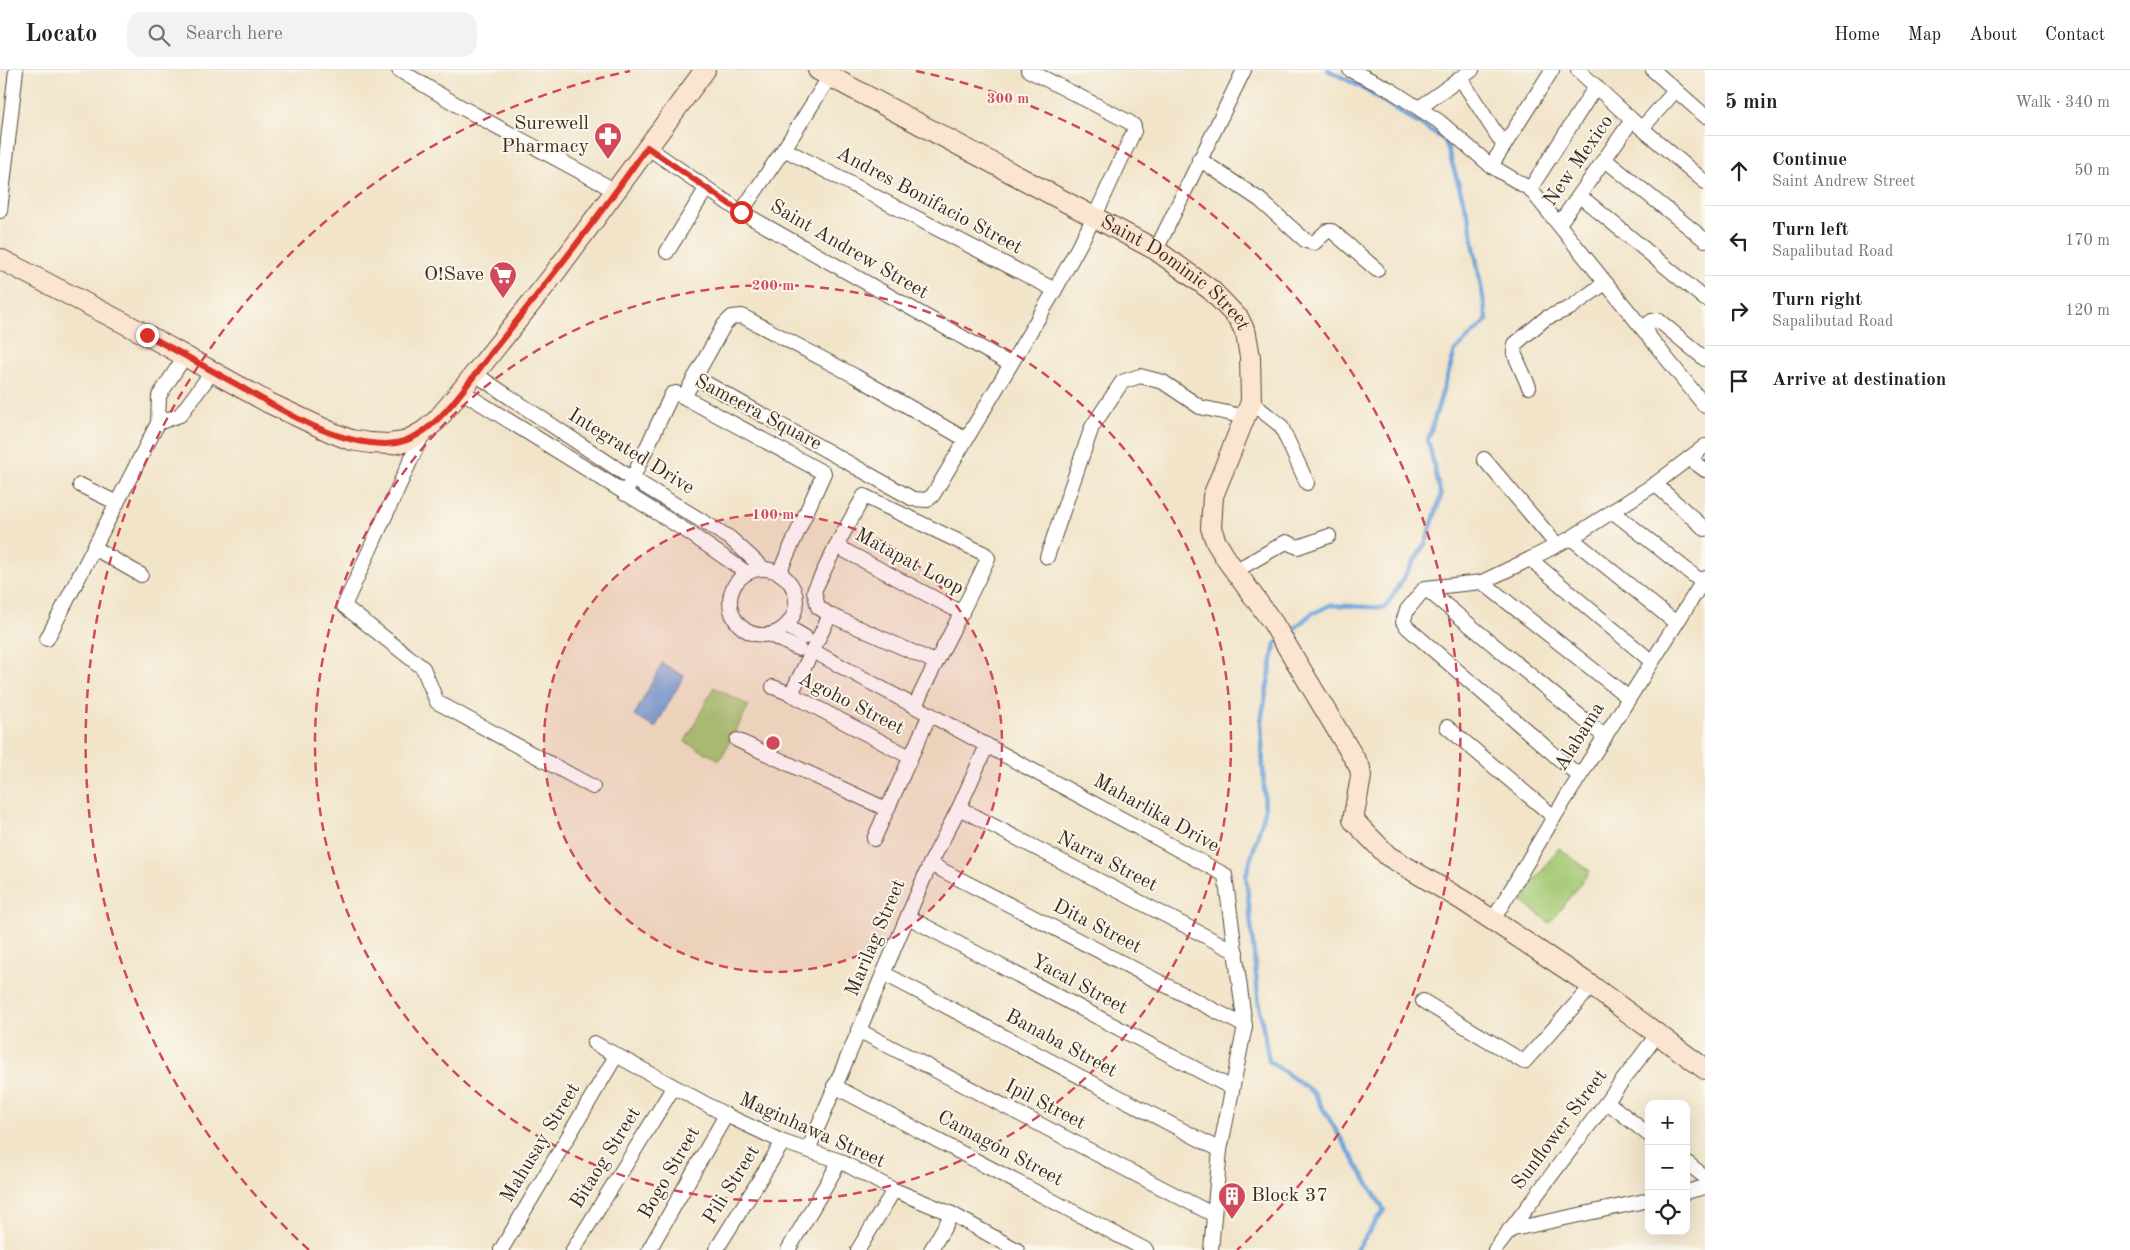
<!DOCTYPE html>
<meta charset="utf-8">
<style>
body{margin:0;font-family:"Old Standard TT",serif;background:#f2f2f2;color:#222}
.controls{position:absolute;right:15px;bottom:15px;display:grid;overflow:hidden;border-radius:10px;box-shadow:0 5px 20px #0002}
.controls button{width:45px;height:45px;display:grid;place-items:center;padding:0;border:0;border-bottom:1px solid #e0e0e0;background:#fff;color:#222;font:25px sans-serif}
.stop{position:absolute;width:15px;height:15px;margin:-11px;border:4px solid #d93025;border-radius:50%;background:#fff}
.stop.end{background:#d93025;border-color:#fff;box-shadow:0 1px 5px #0008}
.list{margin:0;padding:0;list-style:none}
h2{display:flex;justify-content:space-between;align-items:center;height:65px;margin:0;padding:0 20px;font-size:21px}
h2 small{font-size:16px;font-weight:400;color:#767676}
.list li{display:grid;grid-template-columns:32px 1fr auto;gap:15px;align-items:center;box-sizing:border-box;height:70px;padding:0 20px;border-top:1px solid #e0e0e0}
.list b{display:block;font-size:19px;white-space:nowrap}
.list p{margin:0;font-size:16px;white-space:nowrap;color:#767676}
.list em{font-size:16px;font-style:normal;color:#767676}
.icon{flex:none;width:28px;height:28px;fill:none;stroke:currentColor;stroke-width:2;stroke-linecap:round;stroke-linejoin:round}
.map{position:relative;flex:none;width:1705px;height:1180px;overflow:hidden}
header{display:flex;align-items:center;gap:30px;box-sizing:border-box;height:70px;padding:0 25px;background:#fff;border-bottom:1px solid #e0e0e0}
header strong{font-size:24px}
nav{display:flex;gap:28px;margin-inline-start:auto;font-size:18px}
.search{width:350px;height:45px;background:#f2f2f2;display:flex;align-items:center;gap:12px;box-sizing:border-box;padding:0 18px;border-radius:15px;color:#767676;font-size:19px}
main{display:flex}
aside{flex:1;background:#fff}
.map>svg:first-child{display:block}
.green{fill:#a4c974;stroke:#707a49}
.water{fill:#6da2da;stroke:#54667c}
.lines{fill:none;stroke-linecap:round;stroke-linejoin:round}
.stream{stroke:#6da2da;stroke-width:4.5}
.street-casing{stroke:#564638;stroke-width:16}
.secondary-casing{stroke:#564638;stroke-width:22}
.street{stroke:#fff;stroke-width:14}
.secondary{stroke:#fce5d0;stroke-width:20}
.route{stroke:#d93025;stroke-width:6}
.ring{fill:none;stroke:#d1495b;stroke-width:2.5;stroke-dasharray:9 6}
.labels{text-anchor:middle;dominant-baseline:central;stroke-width:4;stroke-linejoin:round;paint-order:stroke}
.poi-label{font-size:20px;fill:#3b2a1e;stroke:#fbf7ec;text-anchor:end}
.street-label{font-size:20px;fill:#3b2a1e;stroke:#fbf7ec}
.centre{fill:#d1495b;stroke:#fbf7ec;stroke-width:2.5}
.ring-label{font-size:15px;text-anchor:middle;font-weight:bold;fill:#d1495b;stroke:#fbf7ec;stroke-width:4;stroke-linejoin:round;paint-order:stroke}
</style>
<header>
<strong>Locato</strong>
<div class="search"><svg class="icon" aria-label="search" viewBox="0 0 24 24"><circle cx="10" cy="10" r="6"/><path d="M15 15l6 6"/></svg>Search here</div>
<nav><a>Home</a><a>Map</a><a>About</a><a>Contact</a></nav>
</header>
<main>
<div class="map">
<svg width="1705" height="1180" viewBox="0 0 1705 1180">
<rect width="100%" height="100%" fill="#fbf7ec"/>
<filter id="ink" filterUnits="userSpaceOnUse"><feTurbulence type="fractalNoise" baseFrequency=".02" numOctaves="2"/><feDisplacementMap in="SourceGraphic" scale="10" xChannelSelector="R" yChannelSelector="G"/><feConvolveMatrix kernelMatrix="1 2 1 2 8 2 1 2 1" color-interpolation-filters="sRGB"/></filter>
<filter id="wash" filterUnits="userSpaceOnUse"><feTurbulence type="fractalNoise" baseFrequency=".0096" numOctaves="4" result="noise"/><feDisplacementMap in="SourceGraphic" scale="20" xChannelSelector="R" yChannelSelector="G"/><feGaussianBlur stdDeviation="1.12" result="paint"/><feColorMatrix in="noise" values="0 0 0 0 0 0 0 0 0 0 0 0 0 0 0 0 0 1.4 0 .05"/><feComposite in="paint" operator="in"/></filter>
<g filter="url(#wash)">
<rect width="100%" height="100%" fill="#f1e4c9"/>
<g class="green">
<path d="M714,617L749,636L720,690L685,672Z"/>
<path d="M1559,778L1590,801L1550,853L1520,830Z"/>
</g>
<path class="water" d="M662,593L684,606L655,658L634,646Z"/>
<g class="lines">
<g class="stream">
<path d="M1286,566L1311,544L1331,535L1385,538L1426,472L1441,426L1428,370L1455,281L1487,250L1469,149L1445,70L1359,16L1328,0"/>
<path d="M1278,572L1275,574L1261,651L1265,741L1246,805L1259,935L1269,991L1313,1022L1384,1140L1356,1180"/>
</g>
</g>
</g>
<g filter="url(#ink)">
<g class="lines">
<g class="street-casing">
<g id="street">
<path d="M399,0L459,36L616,121"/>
<path d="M1350,0L1389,19L1440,52L1491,96L1530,119"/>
<path d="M1578,0L1632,50L1705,112"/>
<path d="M1653,0L1705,46"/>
<path d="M1461,9L1504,76"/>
<path d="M1596,16L1530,119L1705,336"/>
<path d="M1419,38L1472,0"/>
<path d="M1642,58L1676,20"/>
<path d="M647,77L741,142L1010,294"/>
<path d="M784,79L1055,220"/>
<path d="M1199,89L1260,130L1306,171L1314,173L1327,161H1332L1377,200"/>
<path d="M1604,89L1705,170"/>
<path d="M1491,96L1552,0"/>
<path d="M1580,126L1705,229"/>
<path d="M0,141L16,0"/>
<path d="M741,142L784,79L830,6"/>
<path d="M1559,154L1632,50"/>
<path d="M1156,180L1244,0"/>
<path d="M667,182L706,119"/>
<path d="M1642,258L1652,251L1658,250L1705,289"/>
<path d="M475,304L625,404L730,468L763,498"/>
<path d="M695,307L913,429L927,430L933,425L1055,220L1095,146L1134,61V56L1129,52L1028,0"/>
<path d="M1529,317L1514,283L1515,274L1546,248L1570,238L1605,213"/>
<path d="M461,321L688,462L747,503"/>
<path d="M684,327L724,255L732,247L742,246L855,306L965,369"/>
<path d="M1251,332L1281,356L1307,413"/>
<path d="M158,353L180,345L213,301"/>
<path d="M424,361L344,536L423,598L437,632L593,717"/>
<path d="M1689,388L1705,400"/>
<path d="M1484,389L1557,475"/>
<path d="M1655,414L1705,459"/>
<path d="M80,415L117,433"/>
<path d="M625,424L672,324L676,323L684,327L824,403L779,503"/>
<path d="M1612,441L1702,512"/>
<path d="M1571,468L1676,553"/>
<path d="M836,476L962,543"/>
<path d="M94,478L141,505"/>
<path d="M1047,487L1092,357L1122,312L1140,306L1163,312L1200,337L1246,347"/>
<path d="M1530,489L1651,591"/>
<circle cx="763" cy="532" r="33"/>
<path d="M1235,501L1286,472L1298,477L1329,466"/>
<path d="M1482,512L1629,628"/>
<path d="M1425,518L1605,667"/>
<path d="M786,556L805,567"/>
<path d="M770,565L799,579"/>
<path d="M47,569L158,353L159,326L185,286"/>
<path d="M813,581L1225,805L1245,956L1220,1080L1211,1180"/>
<path d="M773,617L791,624L910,687"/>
<path d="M791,624L830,545"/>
<path d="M915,636C938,586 965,538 988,488L985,484L864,426L836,476L814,521L818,537L830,545L935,592"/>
<path d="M1447,657L1554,747"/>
<path d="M737,670L886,739"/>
<path d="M1579,706L1408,558L1403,552L1407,540L1425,518L1482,512L1530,489L1571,468L1655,414L1705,376"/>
<path d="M959,738L1236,882"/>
<path d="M874,769L930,644"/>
<path d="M930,794L1245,956"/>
<path d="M908,847L1232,1018"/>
<path d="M1493,850L1554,747L1705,508"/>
<path d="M883,903L1220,1080"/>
<path d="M1423,931L1524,992L1592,916"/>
<path d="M858,960L1214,1145"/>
<path d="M594,973L726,1045L783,1072L840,1091L894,1120L952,1144L1017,1180"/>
<path d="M834,1016L1146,1180"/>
<path d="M1607,1032L1649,1065"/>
<path d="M808,1080L930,794L959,738L987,675"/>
<path d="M1686,1092L1705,1107"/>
<path d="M1686,1122L1705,1117"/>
<path d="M1509,1160L1649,1130"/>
<path d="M501,1180L616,986"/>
<path d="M573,1180L673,1018"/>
<path d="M649,1180L726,1045"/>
<path d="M716,1180L783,1072"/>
<path d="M788,1180L840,1091"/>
<path d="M858,1180L894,1120"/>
<path d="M931,1180L952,1144"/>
<path d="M1495,1180L1657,965"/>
</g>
</g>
<g class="secondary-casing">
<g id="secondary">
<path id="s1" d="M818,0L1156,180L1211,220L1239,249L1246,264L1250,287L1251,332L1213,426L1211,458L1216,472L1227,490L1273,553L1360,698L1361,707L1353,750L1388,786L1462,830L1592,916L1705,999"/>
<path d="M0,189L147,265L269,333L333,363L351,370L370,373L389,374L404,372L424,361L437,350L461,321L551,208L705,0"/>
</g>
</g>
<use href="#street" class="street"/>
<use href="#secondary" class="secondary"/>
</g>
</g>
<g class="lines" filter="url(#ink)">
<path class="route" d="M147,265C179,282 211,300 243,318C287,343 335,374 386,374C400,374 414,368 425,360C449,343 477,301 496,277C548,211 600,146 647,77L741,142"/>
</g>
<circle cx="773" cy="673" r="229" fill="#d1495b" fill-opacity=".12"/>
<g class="ring">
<circle cx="773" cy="673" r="229"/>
<circle cx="773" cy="673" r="458"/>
<path d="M309 1180A687 687 0 0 1 630 1M916 1A687 687 0 0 1 1237 1180"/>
</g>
<defs>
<g id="pharmacy-pin" transform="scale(1.4375)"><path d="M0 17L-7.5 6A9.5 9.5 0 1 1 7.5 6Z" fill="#d1495b" stroke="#fbf7ec"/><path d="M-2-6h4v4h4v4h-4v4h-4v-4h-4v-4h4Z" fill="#fff"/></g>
<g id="supermarket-pin" transform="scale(1.4375)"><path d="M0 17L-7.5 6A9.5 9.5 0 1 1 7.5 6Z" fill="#d1495b" stroke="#fbf7ec"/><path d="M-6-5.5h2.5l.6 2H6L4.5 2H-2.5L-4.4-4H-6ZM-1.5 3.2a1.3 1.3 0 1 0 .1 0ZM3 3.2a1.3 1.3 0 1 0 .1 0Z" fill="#fff"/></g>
<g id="building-pin" transform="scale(1.4375)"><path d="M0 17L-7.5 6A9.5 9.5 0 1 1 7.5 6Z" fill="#d1495b" stroke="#fbf7ec"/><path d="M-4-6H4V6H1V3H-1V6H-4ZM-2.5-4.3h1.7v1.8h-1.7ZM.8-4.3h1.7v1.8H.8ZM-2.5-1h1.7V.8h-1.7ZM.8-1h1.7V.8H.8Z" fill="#fff"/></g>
</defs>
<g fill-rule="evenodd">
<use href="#pharmacy-pin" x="608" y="66"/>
<use href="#supermarket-pin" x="503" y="205"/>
<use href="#building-pin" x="1232" y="1126"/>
</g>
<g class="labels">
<g class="poi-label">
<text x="589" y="54">Surewell<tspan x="589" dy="23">Pharmacy</tspan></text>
<text x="484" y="205">O!Save</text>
<text x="1251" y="1126" text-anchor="start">Block 37</text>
</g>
<g class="street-label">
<text transform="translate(1579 91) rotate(-55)">New Mexico</text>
<text transform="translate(929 131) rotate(28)">Andres Bonifacio Street</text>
<text transform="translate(849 180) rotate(30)">Saint Andrew Street</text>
<text stroke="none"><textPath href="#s1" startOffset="412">Saint Dominic Street</textPath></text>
<text transform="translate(758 343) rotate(28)">Sameera Square</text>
<text transform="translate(631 382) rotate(32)">Integrated Drive</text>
<text transform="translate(909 492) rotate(28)">Matapat Loop</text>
<text transform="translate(851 634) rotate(27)">Agoho Street</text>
<text transform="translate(1580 667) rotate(-58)">Alabama</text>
<text transform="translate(1156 744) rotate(29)">Maharlika Drive</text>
<text transform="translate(1107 792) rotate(27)">Narra Street</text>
<text transform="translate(1097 857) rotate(27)">Dita Street</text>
<text transform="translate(876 868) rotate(-67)">Marilag Street</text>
<text transform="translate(1079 915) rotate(28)">Yacal Street</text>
<text transform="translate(1061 974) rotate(28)">Banaba Street</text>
<text transform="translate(1045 1035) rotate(27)">Ipil Street</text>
<text transform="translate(1560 1060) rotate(-53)">Sunflower Street</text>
<text transform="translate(812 1061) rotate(24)">Maginhawa Street</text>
<text transform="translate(541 1073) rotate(-59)">Mahusay Street</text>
<text transform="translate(1000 1079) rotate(28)">Camagon Street</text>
<text transform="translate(606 1088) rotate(-58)">Bitaog Street</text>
<text transform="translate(670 1103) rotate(-60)">Bogo Street</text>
<text transform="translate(732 1115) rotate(-58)">Pili Street</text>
</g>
</g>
<circle cx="773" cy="673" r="8" class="centre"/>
<g class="ring-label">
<text x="1008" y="33">300 m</text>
<text x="773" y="220">200 m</text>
<text x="773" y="449">100 m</text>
</g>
</svg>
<div class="controls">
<button>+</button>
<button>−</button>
<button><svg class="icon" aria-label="locate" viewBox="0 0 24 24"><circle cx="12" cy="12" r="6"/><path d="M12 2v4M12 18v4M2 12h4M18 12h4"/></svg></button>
</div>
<div class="stop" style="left:741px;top:142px"></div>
<div class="stop end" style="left:147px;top:265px"></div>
</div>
<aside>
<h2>5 min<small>Walk · 340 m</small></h2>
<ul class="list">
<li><svg class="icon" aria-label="ahead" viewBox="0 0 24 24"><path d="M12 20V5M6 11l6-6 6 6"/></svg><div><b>Continue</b><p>Saint Andrew Street</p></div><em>50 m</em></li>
<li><svg class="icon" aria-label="left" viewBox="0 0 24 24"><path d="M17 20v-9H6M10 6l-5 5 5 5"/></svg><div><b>Turn left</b><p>Sapalibutad Road</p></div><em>170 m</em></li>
<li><svg class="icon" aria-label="right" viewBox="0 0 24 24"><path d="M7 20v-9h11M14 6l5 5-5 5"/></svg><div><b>Turn right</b><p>Sapalibutad Road</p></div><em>120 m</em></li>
<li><svg class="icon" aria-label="arrive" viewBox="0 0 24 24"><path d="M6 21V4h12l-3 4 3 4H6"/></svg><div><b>Arrive at destination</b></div></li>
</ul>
</aside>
</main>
